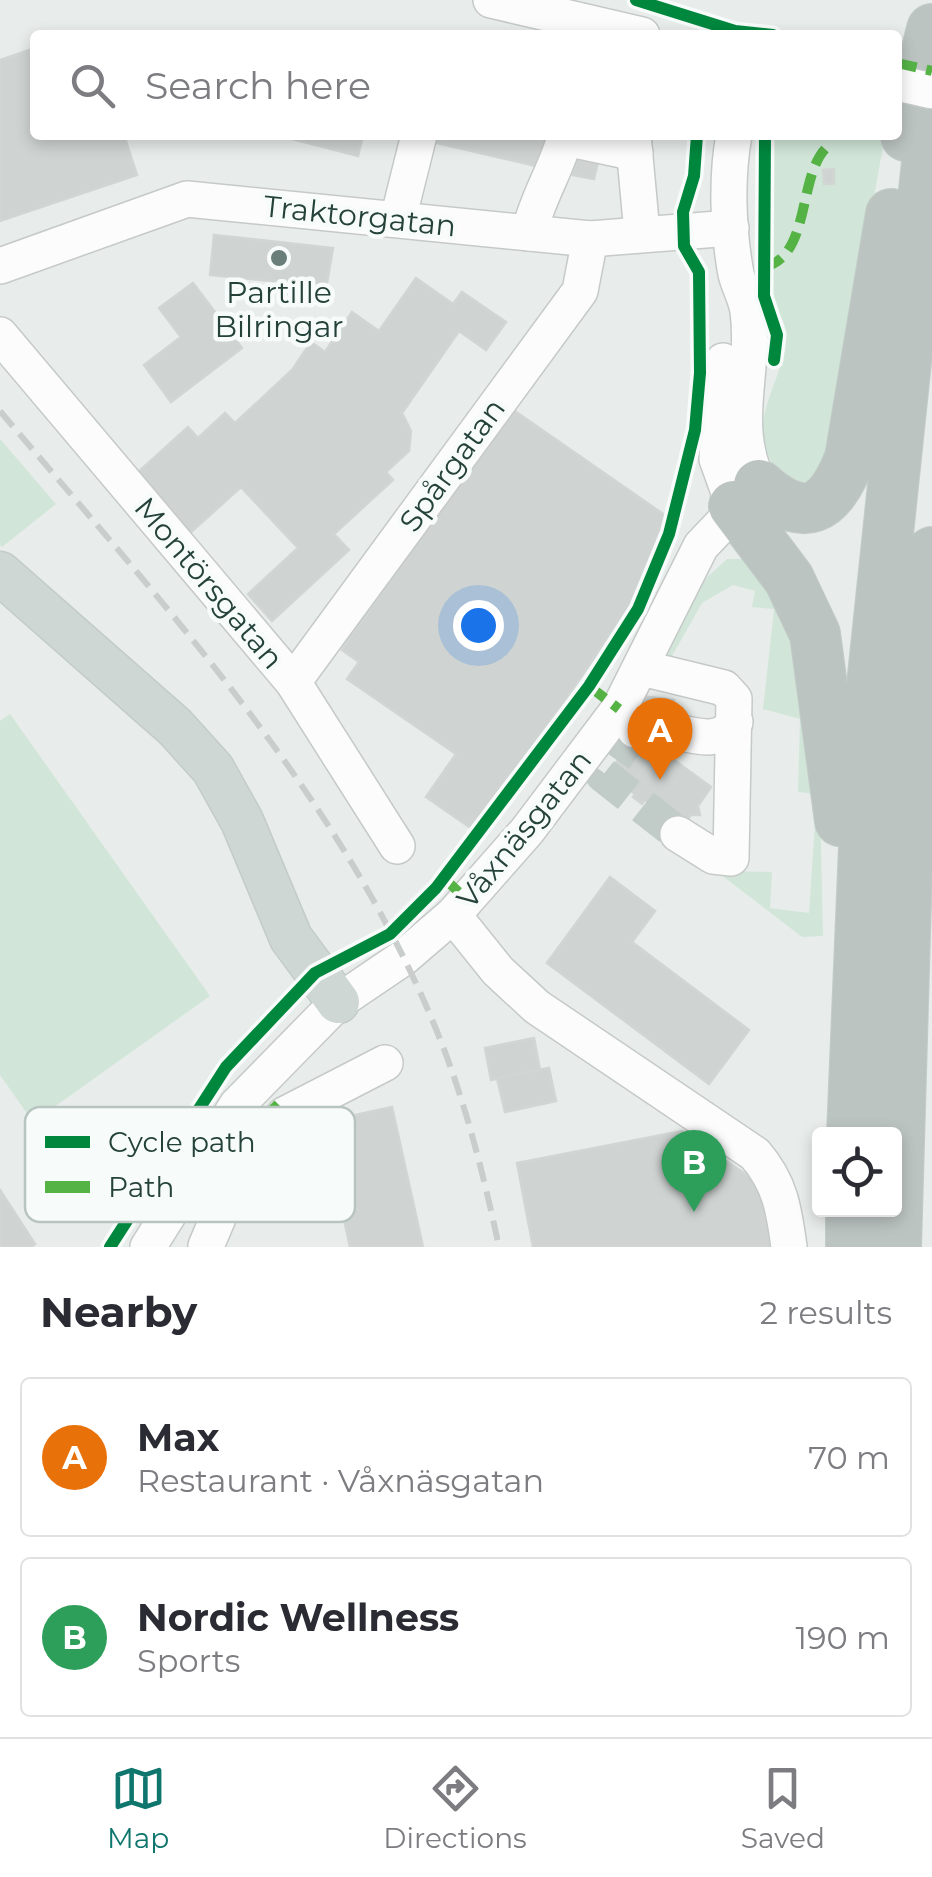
<!DOCTYPE html>
<meta charset="utf-8">
<style>
body{margin:0;font-family:Montserrat,sans-serif;background:#f2f2f3;color:#2b2b33}
.controls{position:absolute;right:30px;bottom:30px;display:grid;overflow:hidden;border-radius:10px;box-shadow:0 5px 15px #0003}
.controls button{width:90px;height:90px;display:grid;place-items:center;padding:0;border:0;border-bottom:2px solid #e1e1e2;background:#fff;color:#2b2b33;font:50px sans-serif}
.you{position:absolute;left:478px;top:625px;width:35px;height:35px;margin:-25px;border:8px solid #fff;border-radius:50%;background:#1a73e8;box-shadow:0 0 0 15px #1a73e833}
.badge{display:grid;place-items:center;width:65px;height:65px;border-radius:50%;background:#0f766e;color:#fff;font-size:32px;font-weight:700}
.pin{position:absolute;translate:-50% -82px;filter:drop-shadow(0 2px 5px #0008)}
.pin::after{content:'';position:absolute;top:52px;width:35px;height:30px;background:inherit;clip-path:polygon(0 0,100% 0,50% 100%)}
.list{margin:0;padding:0;list-style:none}
h2{display:flex;justify-content:space-between;align-items:center;height:130px;margin:0;padding:0 40px;font-size:42px}
h2 small{font-size:32px;font-weight:400;color:#7c7c81}
.list li{display:grid;grid-template-columns:65px 1fr auto;gap:30px;align-items:center;box-sizing:border-box;height:160px;margin:0 20px 20px;padding:0 20px;border:2px solid #e1e1e2;border-radius:10px}
.list b{display:block;font-size:38px;white-space:nowrap}
.list p{margin:0;font-size:32px;white-space:nowrap;color:#7c7c81}
.list em{font-size:32px;font-style:normal;color:#7c7c81}
.icon{flex:none;width:55px;height:55px;fill:none;stroke:currentColor;stroke-width:2;stroke-linecap:round;stroke-linejoin:round}
.map{position:relative;flex:none;width:932px;height:1247px;overflow:hidden}
.search{position:absolute;background:#fff;box-shadow:0 5px 15px #0003;left:30px;right:30px;top:30px;height:110px;display:flex;align-items:center;gap:25px;box-sizing:border-box;padding:0 35px;border-radius:10px;color:#7c7c81;font-size:38px}
.sheet{height:490px;background:#fff}
nav{display:flex;justify-content:space-around;align-items:center;box-sizing:border-box;height:140px;border-top:2px solid #e1e1e2;background:#fff;font-size:28px;color:#7c7c81}
nav a{display:grid;justify-items:center;gap:5px}
nav .on{color:#0f766e}
.map>svg:first-child{display:block}
.green{fill:#d1e6d8}
.building{fill:#cfd4d2;stroke:#d1d6d4;stroke-width:2.5}
.lines{fill:none;stroke-linecap:round;stroke-linejoin:round}
.minor-tunnel{stroke:#c1cbc8;stroke-width:35;stroke-dasharray:35 18;stroke-linecap:butt}
.minor-casing{stroke:#c5cac8;stroke-width:38}
.major-casing{stroke:#c3ccc9;stroke-width:45}
.highway-casing{stroke:#c3ccc9;stroke-width:52}
.minor{stroke:#fcfcfc;stroke-width:35}
.major{stroke:#cfd7d5;stroke-width:42}
.highway{stroke:#bcc4c2;stroke-width:50}
.rail{stroke:#c9cdcc;stroke-width:6;stroke-dasharray:20 10;stroke-linecap:butt}
.minor-bridge-casing{stroke:#c5cac8;stroke-width:38;stroke-linecap:butt}
.minor-bridge{stroke:#fcfcfc;stroke-width:35}
.quiet{stroke:#55b346;stroke-width:10;stroke-dasharray:20 10;stroke-linecap:butt}
.cycleway-casing{stroke:#f7fbf9;stroke-width:19}
.cycleway{stroke:#00873e;stroke-width:12}
.poi-dot{fill:#697e78;stroke:#f7fbf9;stroke-width:4}
.labels{text-anchor:middle;dominant-baseline:central;stroke-width:9;stroke-linejoin:round;paint-order:stroke}
.street-label{font-size:30px;fill:#24423a;stroke:#f7fbf9}
.poi-label{font-size:30px;fill:#24423a;stroke:#f7fbf9}
.key{fill:#f7fbf9;stroke:#b8c4c0;stroke-width:2.5}
.key-label{font-size:28px;fill:#24423a}
</style>
<div class="map">
<svg width="932" height="1247" viewBox="0 0 932 1247">
<rect width="100%" height="100%" fill="#e8edeb"/>
<g class="green">
<path d="M768,135H885L831,438L813,480L792,484C721,428 805,366 782,319C778,312 772,306 767,300Z"/>
<path d="M0,439L56,504L2,547L0,545Z"/>
<path d="M727,559H744L788,604L820,799L823,936L802,937L716,871L772,872L770,908L809,913L817,794L798,792L800,719L763,709L774,609L752,607L755,591L733,585L702,603L672,656L684,664L662,661L702,582Z"/>
<path d="M10,714L210,996L33,1122L0,1075V721Z"/>
</g>
<g class="building">
<path d="M35,48V135H124L137,175L0,221V60Z"/>
<path d="M277,135H363L358,156Z"/>
<path d="M439,135H552L544,168L437,143Z"/>
<path d="M604,135L594,179L573,175L578,154Z"/>
<path d="M834,169V184H824L823,170Z"/>
<path d="M214,235L333,248L324,300L306,298L305,306L281,304L283,282L210,275Z"/>
<path d="M416,278L453,304L462,292L506,322L486,350L459,331L402,413L411,431L409,451L386,472L393,480L334,534L349,550L272,621L248,594L298,548L241,487L190,533L136,474L188,427L198,438L225,413L235,423L292,370L311,342L325,352L352,312L379,331Z"/>
<path d="M193,283L242,348L171,402L144,365L181,337L159,308Z"/>
<path d="M509,407L666,516L632,603L475,831L426,797L456,754L347,679L359,662L342,650Z"/>
<path d="M641,696L674,700L671,717L639,712Z"/>
<path d="M637,733L711,787L698,806L700,815H691L682,827L645,800L642,804L633,797L635,794L608,774Z"/>
<path d="M610,877L655,911L632,942L749,1030L709,1084L547,963Z"/>
<path d="M534,1038L540,1070L491,1080L485,1048Z"/>
<path d="M549,1068L556,1101L505,1112L497,1078Z"/>
<path d="M392,1107L423,1247H350L332,1164L314,1168L305,1126Z"/>
<path d="M682,1131L760,1184L771,1247H533L517,1163Z"/>
<path d="M0,1190L35,1244L31,1247H0Z"/>
</g>
<g class="lines">
<path class="minor-tunnel" d="M635,730L603,775L678,834"/>
<g class="minor-casing">
<g id="minor">
<path d="M491,0L642,35"/>
<path d="M633,135L642,233"/>
<path d="M398,219L419,135"/>
<path d="M529,233C537,199 555,172 565,138L635,153"/>
<path d="M0,266L187,199L590,239L731,228"/>
<path d="M0,335L293,682L397,846"/>
<path d="M723,361L717,459L734,506"/>
<path d="M642,668L724,688L734,699L731,858L713,856L678,834"/>
<path d="M293,682L580,291L590,239"/>
<path d="M635,730C667,718 713,757 735,722"/>
<path d="M453,915L498,971L537,1007L755,1154C780,1183 784,1209 789,1247"/>
<path d="M206,1246L234,1180L284,1115L385,1063"/>
<path d="M148,1247L237,1105L338,1002L403,958L453,915L527,831L619,709L701,546L759,485C729,423 756,373 748,311C746,298 739,286 736,274C728,231 726,178 734,135"/>
</g>
</g>
<g class="major-casing">
<path id="major" d="M0,573L175,727L213,769L242,821L291,938L338,1002"/>
</g>
<g class="highway-casing">
<g id="highway">
<path d="M906,136L932,29"/>
<path d="M759,485C805,526 830,510 850,458L891,214"/>
<path d="M734,506L789,579L815,634L840,821"/>
<path d="M852,1134L870,704L932,115"/>
<path d="M851,1247V1210"/>
<path d="M896,1247L908,831L932,552"/>
</g>
</g>
<use href="#minor" class="minor"/>
<use href="#major" class="major"/>
<use href="#highway" class="highway"/>
<path class="rail" d="M0,411C162,603 339,793 436,1029C465,1100 483,1172 499,1247"/>
<g class="minor-bridge-casing">
<path id="minor-bridge" d="M897,83L932,91"/>
</g>
<use href="#minor-bridge" class="minor-bridge"/>
<g class="quiet">
<path d="M897,63L932,71"/>
<path d="M764,267C810,257 798,179 825,149"/>
<path d="M589,686L619,709"/>
<path d="M444,878L468,901"/>
<path d="M271,1104L283,1116"/>
</g>
<g class="cycleway-casing">
<g id="cycleway">
<path d="M636,0L735,31L773,35"/>
<path d="M765,135L764,296L777,335L774,360"/>
<path d="M110,1247L226,1067L315,973L390,934L436,888L589,686L638,609L669,534L695,430L700,373L699,272L684,246L683,212L694,176L697,135"/>
</g>
</g>
<use href="#cycleway" class="cycleway"/>
</g>
<circle class="poi-dot" cx="279" cy="258" r="10"/>
<g class="labels">
<g class="street-label">
<text transform="translate(360 216) rotate(6)">Traktorgatan</text>
<text transform="translate(452 465) rotate(-54)">Spårgatan</text>
<text transform="translate(209 583) rotate(50)">Montörsgatan</text>
<text transform="translate(524 829) rotate(-51)">Våxnäsgatan</text>
</g>
<g class="poi-label">
<text x="279" y="292">Partille<tspan x="279" dy="34">Bilringar</tspan></text>
</g>
</g>
<rect x="25" y="1107" width="330" height="115" rx="15" class="key"/>
<rect x="45" y="1136" width="45" height="12" fill="#00873e"/>
<rect x="45" y="1181" width="45" height="12" fill="#55b346"/>
<g class="key-label">
<text x="108" y="1152">Cycle path</text>
<text x="108" y="1197">Path</text>
</g>
</svg>
<div class="controls">
<button><svg class="icon" aria-label="locate" viewBox="0 0 24 24"><circle cx="12" cy="12" r="6"/><path d="M12 2v4M12 18v4M2 12h4M18 12h4"/></svg></button>
</div>
<div class="you"></div>
<div class="pin badge" style="left:660px;top:780px;background:#e8710a">A</div>
<div class="pin badge" style="left:694px;top:1212px;background:#2e9e5b">B</div>
<div class="search"><svg class="icon" aria-label="search" viewBox="0 0 24 24"><circle cx="10" cy="10" r="6"/><path d="M15 15l6 6"/></svg>Search here</div>
</div>
<section class="sheet">
<h2>Nearby<small>2 results</small></h2>
<ul class="list">
<li><span class="badge" style="background:#e8710a">A</span><div><b>Max</b><p>Restaurant · Våxnäsgatan</p></div><em>70 m</em></li>
<li><span class="badge" style="background:#2e9e5b">B</span><div><b>Nordic Wellness</b><p>Sports</p></div><em>190 m</em></li>
</ul>
</section>
<nav>
<a class="on"><svg class="icon" aria-label="map" viewBox="0 0 24 24"><path d="M3 6l6-2 6 2 6-2v14l-6 2-6-2-6 2zM9 4v14M15 6v14"/></svg>Map</a>
<a><svg class="icon" aria-label="directions" viewBox="0 0 24 24"><path d="M12 3l9 9-9 9-9-9zM9 14v-3h6M13 9l2 2-2 2"/></svg>Directions</a>
<a><svg class="icon" aria-label="saved" viewBox="0 0 24 24"><path d="M7 4h10v16l-5-4-5 4z"/></svg>Saved</a>
</nav>
